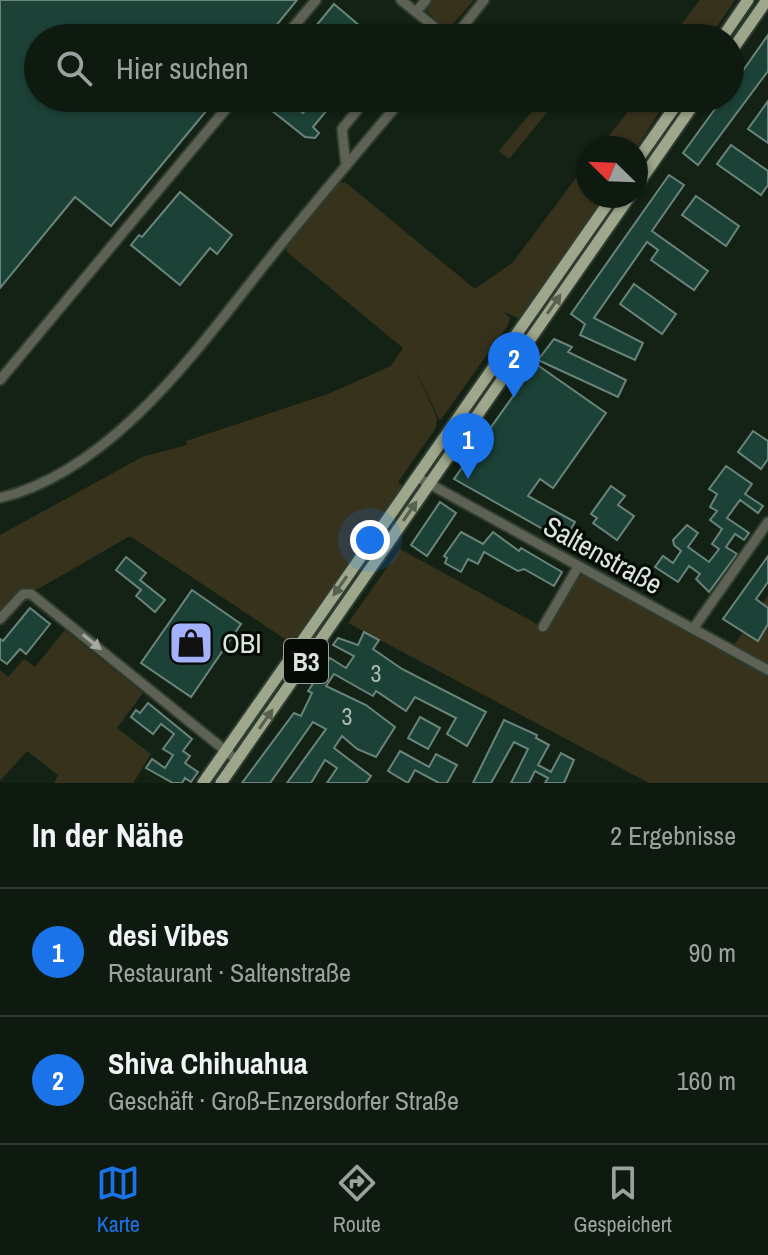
<!DOCTYPE html>
<html lang="de">
<meta charset="utf-8">
<style>
body{margin:0;font-family:"Archivo Narrow",sans-serif;background:#172319;color:#f1f3f6}
.compass{position:absolute;left:576px;top:136px;width:72px;height:72px;border-radius:50%;background:#0e1a10;box-shadow:0 2px 6px #0004;rotate:293deg}
.you{position:absolute;left:370px;top:540px;width:28px;height:28px;margin:-20px;border:6px solid #fff;border-radius:50%;background:#1a73e8;box-shadow:0 0 0 12px #1a73e833}
.badge{display:grid;place-items:center;width:52px;height:52px;border-radius:50%;background:#1a73e8;color:#fff;font-size:26px;font-weight:700}
.pin{position:absolute;translate:-50% -66px;filter:drop-shadow(0 2px 4px #0008)}
.pin::after{content:'';position:absolute;top:42px;width:28px;height:24px;background:inherit;clip-path:polygon(0 0,100% 0,50% 100%)}
.list{margin:0;padding:0;list-style:none}
h2{display:flex;justify-content:space-between;align-items:center;height:104px;margin:0;padding:0 32px;font-size:34px}
h2 small{font-size:26px;font-weight:400;color:#9ba19f}
.list li{display:grid;grid-template-columns:52px 1fr auto;gap:24px;align-items:center;box-sizing:border-box;height:128px;padding:0 32px;border-top:2px solid #2e3830}
.list b{display:block;font-size:30px;white-space:nowrap}
.list p{margin:0;font-size:26px;white-space:nowrap;color:#9ba19f}
.list em{font-size:26px;font-style:normal;color:#9ba19f}
.icon{flex:none;width:44px;height:44px;fill:none;stroke:currentColor;stroke-width:2;stroke-linecap:round;stroke-linejoin:round}
.map{position:relative;flex:none;width:768px;height:783px;overflow:hidden}
.search{position:absolute;background:#0e1a10;box-shadow:0 2px 6px #0004;left:24px;right:24px;top:24px;height:88px;display:flex;align-items:center;gap:20px;box-sizing:border-box;padding:0 28px;border-radius:44px;color:#9ba19f;font-size:30px}
.sheet{height:360px;background:#0e1a10}
nav{display:flex;justify-content:space-around;align-items:center;box-sizing:border-box;height:112px;border-top:2px solid #2e3830;background:#0e1a10;font-size:22px;color:#9ba19f}
nav a{display:grid;justify-items:center;gap:4px}
nav .on{color:#1a73e8}
.map>svg:first-child{display:block}
.green{fill:#37321c}
.building{fill:#1c4237;stroke:#6a847b;stroke-width:2}
.lines{fill:none;stroke-linecap:round;stroke-linejoin:round}
.minor-casing{stroke:#2f3d31;stroke-width:13}
.major-casing{stroke:#2f3d31;stroke-width:15}
.minor{stroke:#5e6255;stroke-width:9}
.major{stroke:#9ea78c;stroke-width:11}
.oneway{fill:#59604f}
.oneway2{fill:#a3aa9f}
.labels{text-anchor:middle;dominant-baseline:central;stroke-width:6;stroke-linejoin:round;paint-order:stroke}
.number-label{font-size:24px;fill:#abbcb3}
.shield{fill:#050a05;stroke:#9ba39c;stroke-width:2}
.shield-label{font-size:26px;font-weight:bold;fill:#dbe5dc}
.street-label{font-size:28px;fill:#dbe5dc;stroke:#050a05}
.poi-label{font-size:28px;fill:#dbe5dc;stroke:#050a05;text-anchor:start}
</style>
<div class="map">
<svg width="768" height="783" viewBox="0 0 768 783">
<rect width="100%" height="100%" fill="#132215"/>
<g class="green">
<path d="M432,0H474L452,25L443,27L427,11Z"/>
<path d="M700,0H735L709,38L701,33L699,38H680L678,29Z"/>
<path d="M543,98H559L509,159L499,151Z"/>
<path d="M630,98H668L636,149L599,148L627,113L623,107Z"/>
<path d="M588,162V196H604L520,319L504,312L510,318L508,325L440,421L413,364L437,418L436,428L398,482L404,487L294,645L130,536L38,589L21,588L0,612V535L142,457L187,445L186,441L328,394L391,366L403,348L287,252V243L337,184L345,182L475,289L513,262Z"/>
<path d="M619,196H625L460,432L475,401Z"/>
<path d="M412,492L416,495L239,750L235,749Z"/>
<path d="M400,549L548,630L579,576L584,575L768,676V783H649L348,623Z"/>
<path d="M768,596V664L734,645Z"/>
<path d="M65,630L143,693L117,728L151,754L133,783H54L58,775L27,751L0,781V670L8,677L24,659L35,667Z"/>
</g>
<g class="building">
<path d="M0,0H297L266,38H38V98H217L111,226L75,197L0,288Z"/>
<path d="M334,4L374,38H345L337,31L331,38H306Z"/>
<path d="M768,35V71L698,165L683,153L723,98H730V89Z"/>
<path d="M256,98H285L303,113L316,98H337L313,127L319,133L315,138L305,137Z"/>
<path d="M768,101V143L748,129Z"/>
<path d="M731,145L768,171V185L761,195L717,164Z"/>
<path d="M669,175L684,185L652,231L708,271L694,290L651,260L658,250L647,242L594,318L643,343L635,360L580,335L585,324L571,314Z"/>
<path d="M180,192L232,235L217,254L210,248L180,285L131,245L139,235L142,237Z"/>
<path d="M696,196L739,226L726,246L682,215Z"/>
<path d="M634,284L676,314L662,334L620,304Z"/>
<path d="M554,339L572,347L568,352L626,380L618,397L538,360Z"/>
<path d="M536,364L606,413L553,488L540,479L528,496L575,522L564,541L454,479Z"/>
<path d="M753,431L768,441V459L761,469L738,452Z"/>
<path d="M726,466L752,484L745,494L763,506L758,513L740,500L727,518L749,533L744,540L735,534L726,547L737,554L709,592L696,579L700,574L689,566L678,582L655,567L663,556L673,563L681,551L674,545L673,540L687,525L698,533L688,547L709,562L719,549L712,544L722,529L710,520L717,511L710,507L717,494L709,489Z"/>
<path d="M611,486L625,496L618,505L634,516L617,540L593,523L597,518L591,514Z"/>
<path d="M440,502L456,513L427,556L411,545Z"/>
<path d="M461,532L483,544L493,532L519,551L521,548L562,572L554,586L524,569L518,571L484,552L478,564L468,559L461,572L445,563L447,558L444,556Z"/>
<path d="M768,556V582L756,599L768,608V624L758,641L723,619Z"/>
<path d="M126,557L146,573L140,580L165,600L155,612L136,596L141,590L116,570Z"/>
<path d="M192,590L241,624L191,697L141,663Z"/>
<path d="M30,608L50,624L26,654L20,649L7,664L0,659V639L3,641Z"/>
<path d="M364,632L379,640L373,649L402,669L486,712L467,746L447,734L456,718L415,697L406,711L376,691L373,696L334,674L326,686L366,705L395,727L376,757L357,749L342,736L334,748L371,776L366,783H327L337,768L325,760L311,783H287L326,729L313,722L270,783H242L294,713L301,716L312,693L308,691L330,658L346,668L354,656L333,645L338,638L358,645Z"/>
<path d="M148,703L192,739L183,751L190,756L185,763L198,772L191,782L185,778L182,783H173L146,768L152,759L165,768L173,755L163,749L174,734L161,724L153,734L131,717L136,710L140,713Z"/>
<path d="M420,717L440,728L428,749L408,738Z"/>
<path d="M504,720L537,735L536,738L549,745L538,765L551,772L561,753L574,760L564,783H545L548,778L535,771L529,783H511L528,749L514,742L491,783H473Z"/>
<path d="M400,751L429,767L436,754L457,765L447,783H439L415,770L408,783L388,771Z"/>
</g>
<g class="lines">
<g class="minor-casing">
<g id="minor">
<path d="M401,0L448,38"/>
<path d="M416,12L426,0"/>
<path d="M284,38L316,0"/>
<path d="M454,38L484,0"/>
<path d="M346,166L342,129L367,98"/>
<path d="M0,380L235,98"/>
<path d="M417,477L768,670"/>
<path d="M0,498C116,470 203,341 274,253C316,201 360,149 403,98"/>
<path d="M0,619L23,594H31L237,760"/>
<path d="M543,627L578,567"/>
<path d="M693,629L768,522"/>
</g>
</g>
<g class="major-casing">
<g id="major">
<path d="M722,38L748,0"/>
<path d="M730,53L767,0"/>
<path d="M636,162L681,98"/>
<path d="M636,187L698,98"/>
<path d="M203,783L613,196"/>
<path d="M221,783L630,196"/>
</g>
</g>
<use href="#minor" class="minor"/>
<use href="#major" class="major"/>
</g>
<defs><path id="oneway-solid" d="M-6-.8H1V-3.2L6.5 0L1 3.2V.8H-6Z" transform="scale(2)"/></defs>
<g class="oneway">
<use href="#oneway-solid" transform="translate(554 304) rotate(-55)"/>
<use href="#oneway-solid" transform="translate(410 511) rotate(-55)"/>
<use href="#oneway-solid" transform="translate(340 586) rotate(125)"/>
<use href="#oneway-solid" transform="translate(266 719) rotate(-55)"/>
</g>
<use class="oneway2" href="#oneway-solid" transform="translate(92 642) rotate(39)"/>
<defs>
<g id="shop-square" transform="scale(2.3)"><rect x="-9" y="-9" width="18" height="18" rx="4" fill="#a4b2fc" stroke="#050a05"/><path d="M-5-2.5h2.3a2.7 3.5 0 0 1 5.4 0H5L5.5 6h-11ZM-1.5-2.5h3a1.5 2.3 0 0 0-3 0Z" fill="#111"/></g>
</defs>
<g fill-rule="evenodd">
<use href="#shop-square" x="191" y="643"/>
</g>
<g class="labels">
<g class="number-label">
<text x="376" y="673">3</text>
<text x="347" y="716">3</text>
</g>
<rect class="shield" x="284" y="639" width="44" height="44" rx="6"/>
<g class="shield-label">
<text x="306" y="661">B3</text>
</g>
<g class="street-label">
<text transform="translate(603 555) rotate(29)">Saltenstraße</text>
</g>
<g class="poi-label">
<text x="222" y="643">OBI</text>
</g>
</g>
</svg>
<svg class="compass" viewBox="-18 -18 36 36"><path d="M0-13l5 13h-10z" fill="#e53935"/><path d="M0 13l5-13h-10z" fill="#9ba19f"/></svg>
<div class="you"></div>
<div class="pin badge" style="left:468px;top:479px">1</div>
<div class="pin badge" style="left:514px;top:398px">2</div>
<div class="search"><svg class="icon" aria-label="search" viewBox="0 0 24 24"><circle cx="10" cy="10" r="6"/><path d="M15 15l6 6"/></svg>Hier suchen</div>
</div>
<section class="sheet">
<h2>In der Nähe<small>2 Ergebnisse</small></h2>
<ul class="list">
<li><span class="badge">1</span><div><b>desi Vibes</b><p>Restaurant · Saltenstraße</p></div><em>90 m</em></li>
<li><span class="badge">2</span><div><b>Shiva Chihuahua</b><p>Geschäft · Groß-Enzersdorfer Straße</p></div><em>160 m</em></li>
</ul>
</section>
<nav>
<a class="on"><svg class="icon" aria-label="map" viewBox="0 0 24 24"><path d="M3 6l6-2 6 2 6-2v14l-6 2-6-2-6 2zM9 4v14M15 6v14"/></svg>Karte</a>
<a><svg class="icon" aria-label="directions" viewBox="0 0 24 24"><path d="M12 3l9 9-9 9-9-9zM9 14v-3h6M13 9l2 2-2 2"/></svg>Route</a>
<a><svg class="icon" aria-label="saved" viewBox="0 0 24 24"><path d="M7 4h10v16l-5-4-5 4z"/></svg>Gespeichert</a>
</nav>
